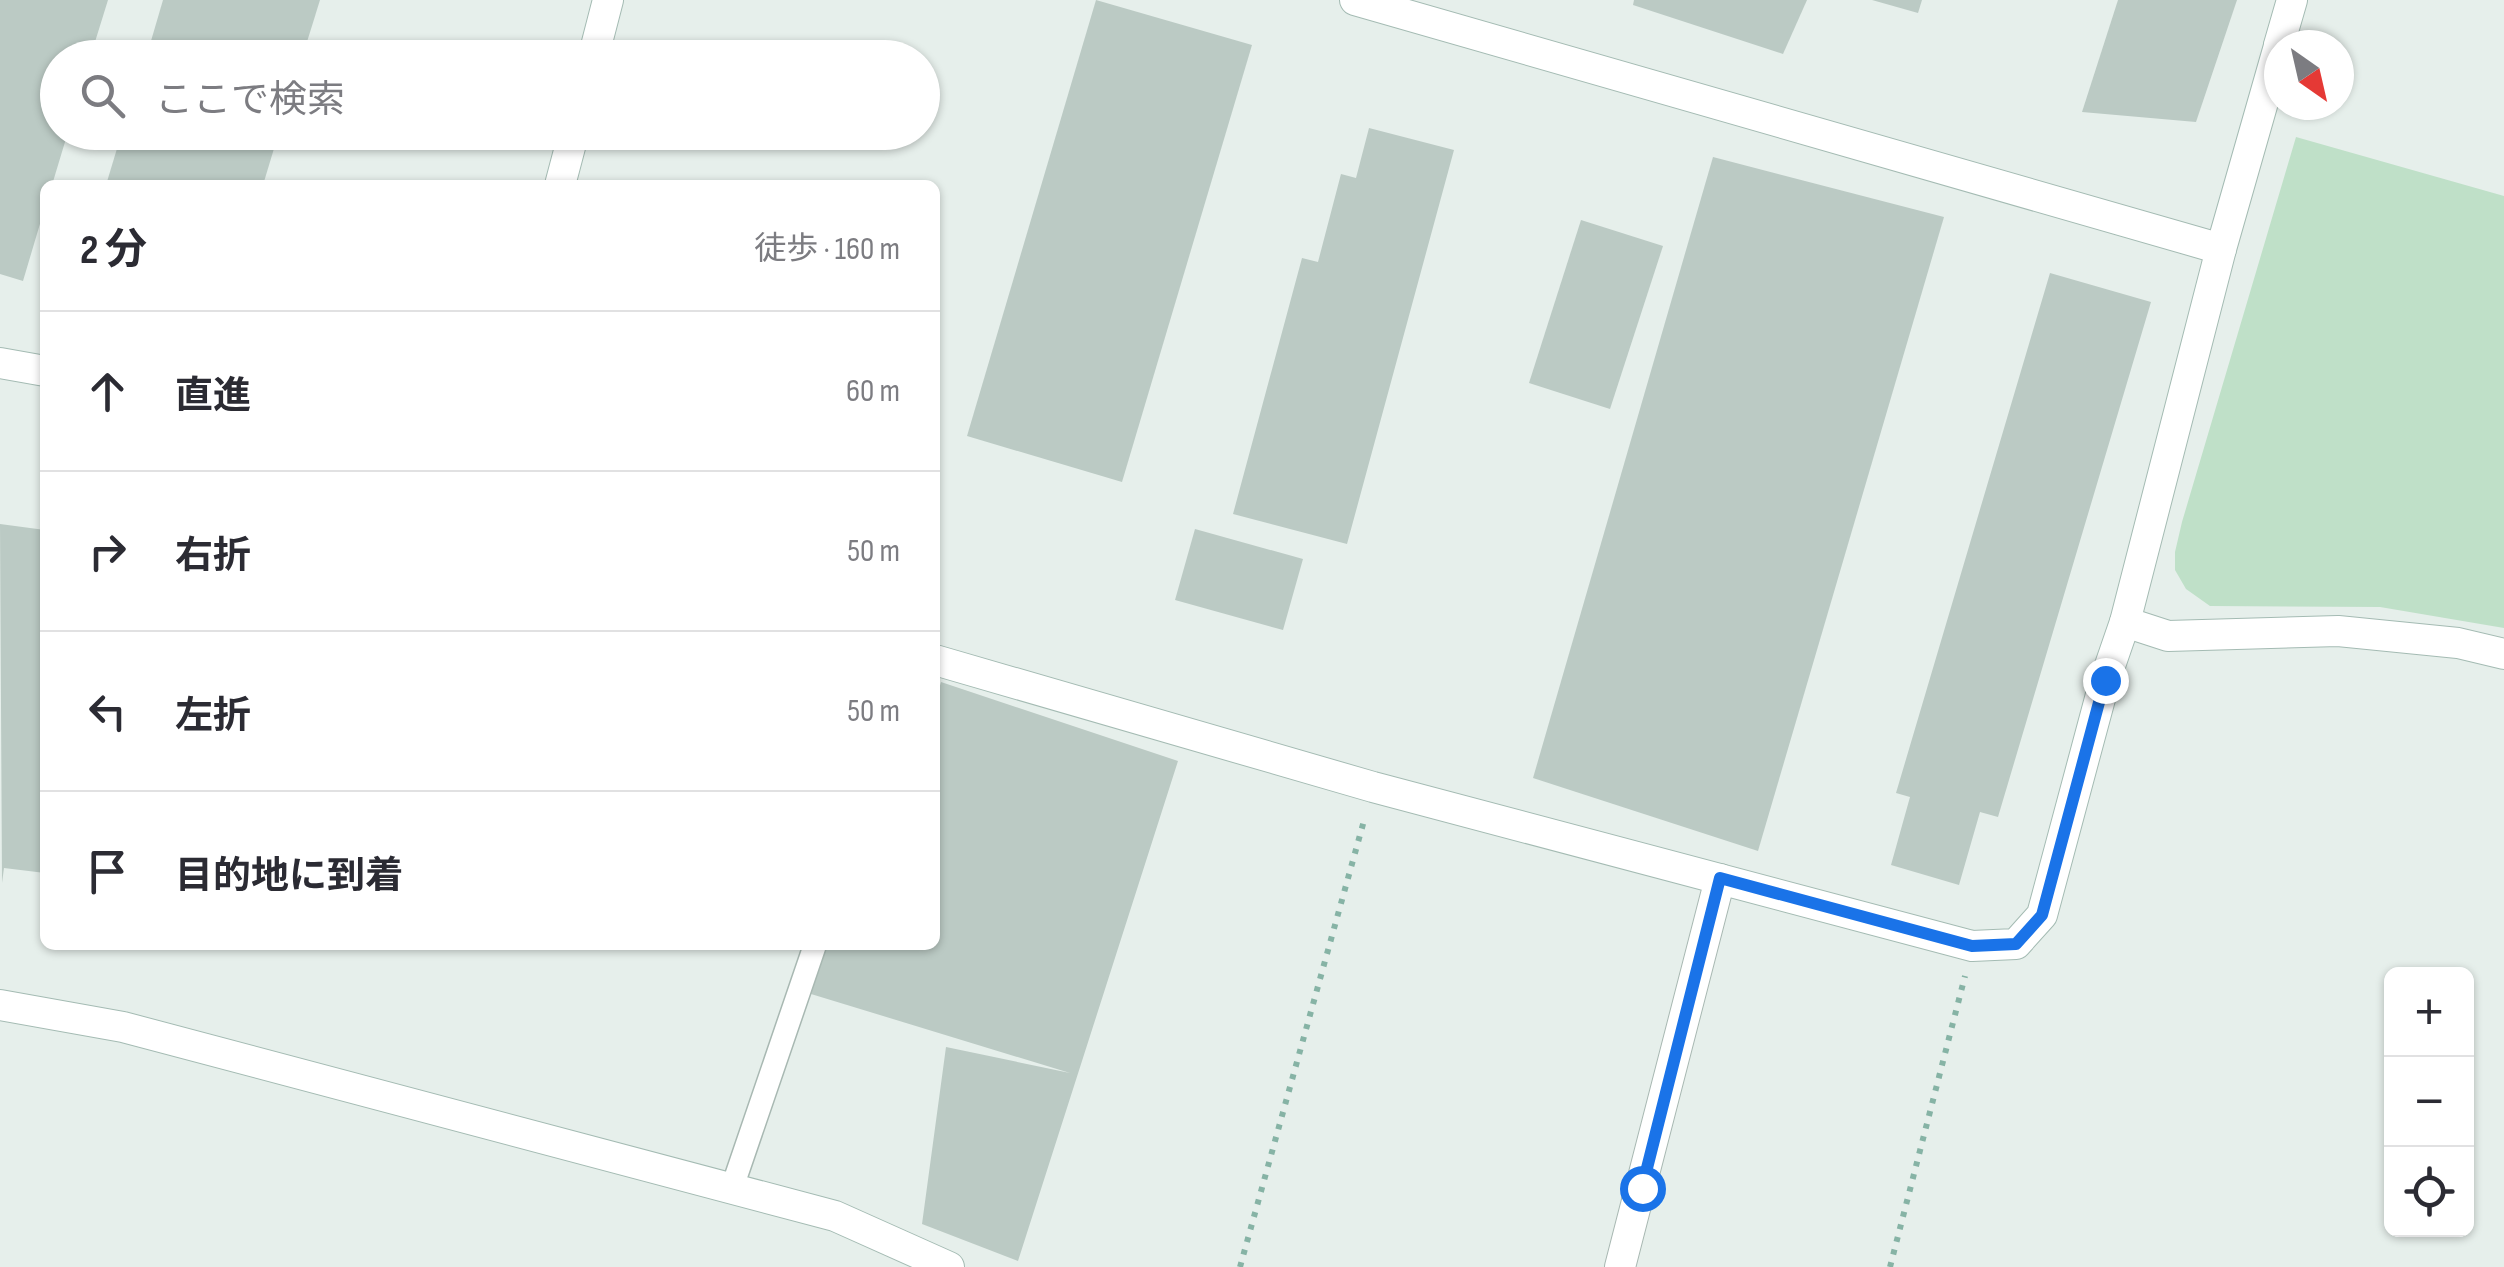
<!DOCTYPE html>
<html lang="ja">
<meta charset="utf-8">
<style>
body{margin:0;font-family:"Sofia Sans Condensed","Noto Sans JP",sans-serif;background:#f7f7f7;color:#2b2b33}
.controls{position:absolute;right:30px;bottom:30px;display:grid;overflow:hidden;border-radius:15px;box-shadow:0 2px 8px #0004}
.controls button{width:90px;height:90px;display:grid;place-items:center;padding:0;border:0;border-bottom:2px solid #e1e1e2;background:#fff;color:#2b2b33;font:50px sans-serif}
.compass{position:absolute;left:2264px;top:30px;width:90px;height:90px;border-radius:50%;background:#fff;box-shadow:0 2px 8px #0004;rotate:146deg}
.stop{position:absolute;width:30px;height:30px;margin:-22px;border:8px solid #1a73e8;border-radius:50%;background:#fff}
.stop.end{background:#1a73e8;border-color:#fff;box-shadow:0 2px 10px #0008}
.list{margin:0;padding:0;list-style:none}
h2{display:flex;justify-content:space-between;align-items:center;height:130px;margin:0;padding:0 40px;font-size:42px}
h2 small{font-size:32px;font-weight:400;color:#7c7c81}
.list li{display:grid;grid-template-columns:65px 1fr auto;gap:30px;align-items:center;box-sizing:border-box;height:160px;padding:0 40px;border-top:2px solid #e1e1e2}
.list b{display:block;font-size:38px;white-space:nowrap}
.list em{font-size:32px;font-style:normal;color:#7c7c81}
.icon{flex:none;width:55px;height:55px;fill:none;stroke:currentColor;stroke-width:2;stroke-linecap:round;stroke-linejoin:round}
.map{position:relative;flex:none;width:2504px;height:1267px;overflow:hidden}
.search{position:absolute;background:#fff;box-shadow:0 2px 8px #0004;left:40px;top:40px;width:900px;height:110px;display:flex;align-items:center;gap:25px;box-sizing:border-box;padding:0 35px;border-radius:55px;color:#7c7c81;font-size:38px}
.panel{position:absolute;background:#fff;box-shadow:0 2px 8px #0004;left:40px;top:180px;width:900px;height:770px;border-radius:15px}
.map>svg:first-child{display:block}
.green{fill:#bfe0c8}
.building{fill:#bbcac4}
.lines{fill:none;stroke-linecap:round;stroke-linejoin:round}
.lane-casing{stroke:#a8b8b2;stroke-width:25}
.street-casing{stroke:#a8b8b2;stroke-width:32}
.secondary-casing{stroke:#a4bbb3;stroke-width:32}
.path{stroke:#86b3a5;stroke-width:6;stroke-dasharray:5 8;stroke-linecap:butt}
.lane{stroke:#fff;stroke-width:22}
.street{stroke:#fff;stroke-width:30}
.secondary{stroke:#fff;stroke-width:30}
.route{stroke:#1a73e8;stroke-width:12}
</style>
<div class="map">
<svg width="2504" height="1267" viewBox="0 0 2504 1267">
<rect width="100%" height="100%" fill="#e6efeb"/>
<path class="green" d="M2296,137L2504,196V628L2380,607L2210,606L2186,589L2175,570V552L2182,522Z"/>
<g class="building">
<path d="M0,0H108L90,58H58V132H68L52,185H45V207L23,281L0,274Z"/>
<path d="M163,0H320L302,58H146Z"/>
<path d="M1096,0L1252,45L1122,482L967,436Z"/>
<path d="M1634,0H1807L1783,54L1633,5Z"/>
<path d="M1872,0H1922L1918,13Z"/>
<path d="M2118,0H2237L2196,122L2082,112Z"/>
<path d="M1369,128L1454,150L1347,544L1233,514L1302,258L1318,262L1341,174L1356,178Z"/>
<path d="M122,132H279L263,185H106Z"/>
<path d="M1713,157L1944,217L1758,851L1533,778Z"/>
<path d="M1581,220L1663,246L1610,409L1529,383Z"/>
<path d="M2050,273L2151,302L1998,817L1980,812L1959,885L1891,865L1910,797L1896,793Z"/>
<path d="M0,524L45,530V873L4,868L2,883Z"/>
<path d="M1195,529L1303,559L1283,630L1175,600Z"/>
<path d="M941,682L1178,761L1018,1261L922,1224L946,1047L1070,1073L811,994L826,945H935V703Z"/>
</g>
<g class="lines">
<g class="lane-casing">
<path id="lane" d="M732,1188L815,945"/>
</g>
<g class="street-casing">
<path id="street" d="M1620,1267L1720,879"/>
</g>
<g class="secondary-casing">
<g id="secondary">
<path d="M1355,0L2221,249"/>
<path d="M2279,45L2292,0"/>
<path d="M593,58L608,0"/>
<path d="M560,185L574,132"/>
<path d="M0,363L45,371"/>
<path d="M2125,622L2168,636L2338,631L2458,643L2504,654"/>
<path d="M935,660L1373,787L1972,946L2016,944L2042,915L2105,680L2125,622L2221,249L2279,46"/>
<path d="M0,1005L123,1027L835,1216L949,1267"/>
</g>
</g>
<g class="path">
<path d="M1240,1267L1365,817"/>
<path d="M1890,1267L1965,976"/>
</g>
<use href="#lane" class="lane"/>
<use href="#street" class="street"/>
<use href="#secondary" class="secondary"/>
</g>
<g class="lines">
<path class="route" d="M1642,1188L1720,878L1972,946L2016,944L2042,915L2105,680"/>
</g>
</svg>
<div class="controls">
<button>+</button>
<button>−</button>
<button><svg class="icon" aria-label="locate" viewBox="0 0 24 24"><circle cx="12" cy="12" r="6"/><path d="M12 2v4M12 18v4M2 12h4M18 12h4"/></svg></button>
</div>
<svg class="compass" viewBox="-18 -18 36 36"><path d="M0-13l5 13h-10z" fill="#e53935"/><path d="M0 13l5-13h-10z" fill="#7c7c81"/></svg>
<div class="stop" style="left:1642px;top:1188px"></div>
<div class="stop end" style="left:2105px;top:680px"></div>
<div class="search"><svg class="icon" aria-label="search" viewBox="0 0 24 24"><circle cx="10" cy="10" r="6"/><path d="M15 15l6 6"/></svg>ここで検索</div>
<section class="panel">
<h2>2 分<small>徒歩 · 160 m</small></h2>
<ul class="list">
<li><svg class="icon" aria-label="ahead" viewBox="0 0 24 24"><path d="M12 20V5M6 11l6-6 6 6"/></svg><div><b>直進</b></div><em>60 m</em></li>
<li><svg class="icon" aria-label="right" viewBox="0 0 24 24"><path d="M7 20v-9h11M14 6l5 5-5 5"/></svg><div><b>右折</b></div><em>50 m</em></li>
<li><svg class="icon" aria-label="left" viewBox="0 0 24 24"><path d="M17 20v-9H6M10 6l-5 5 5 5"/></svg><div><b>左折</b></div><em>50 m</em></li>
<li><svg class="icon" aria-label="arrive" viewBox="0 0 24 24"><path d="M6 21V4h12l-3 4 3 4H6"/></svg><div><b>目的地に到着</b></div></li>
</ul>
</section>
</div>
